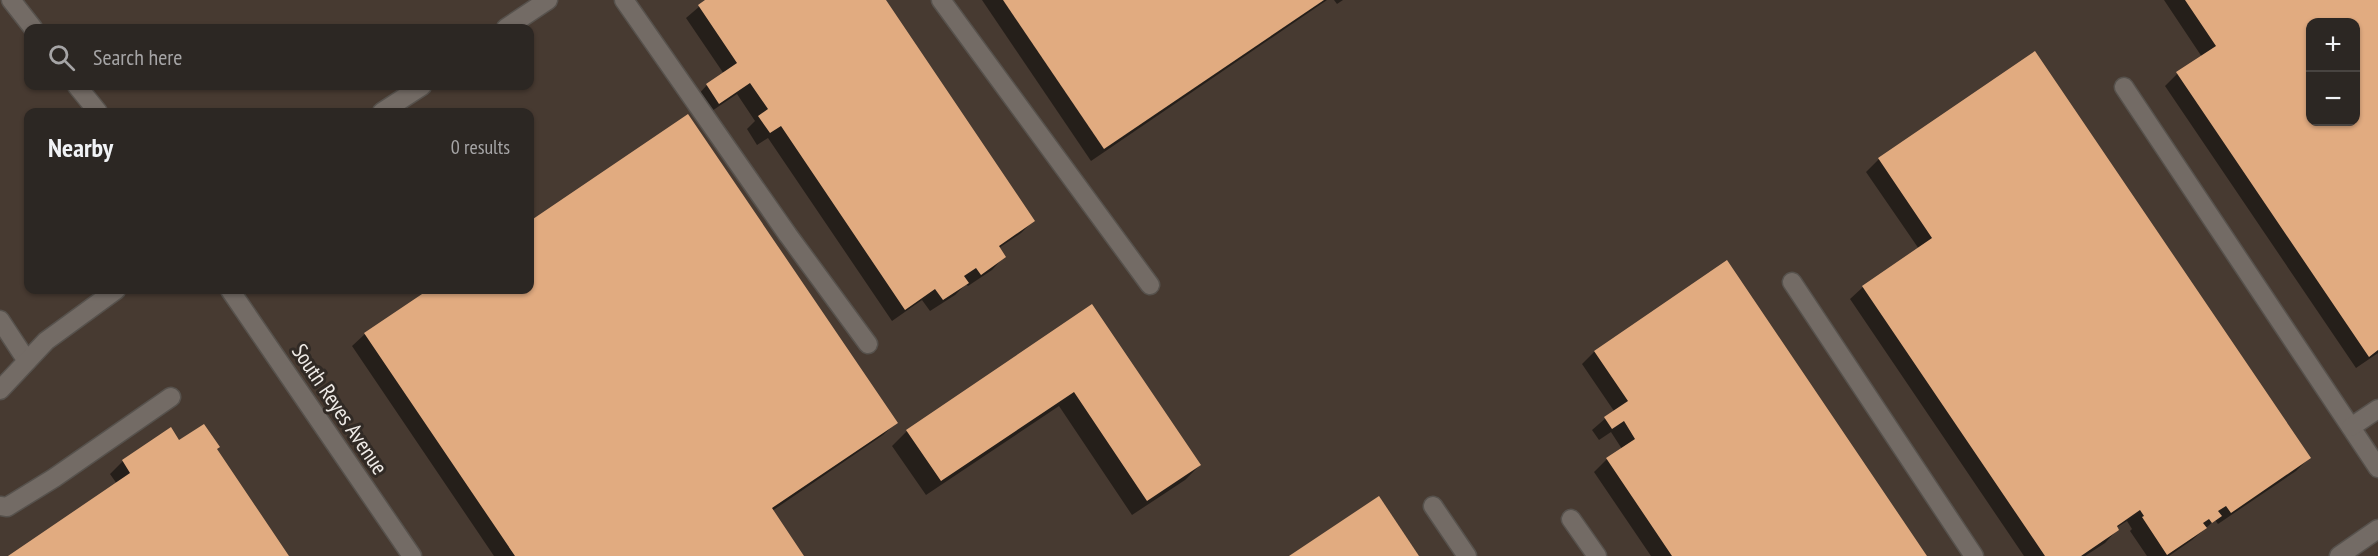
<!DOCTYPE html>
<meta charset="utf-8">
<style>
body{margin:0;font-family:"PT Sans Narrow",sans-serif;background:#342f2b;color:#f1f3f6}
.controls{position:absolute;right:18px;top:18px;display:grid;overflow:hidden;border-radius:12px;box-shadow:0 2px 4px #0004}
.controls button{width:54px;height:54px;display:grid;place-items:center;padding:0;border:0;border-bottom:2px solid #484441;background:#2c2723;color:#f1f3f6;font:30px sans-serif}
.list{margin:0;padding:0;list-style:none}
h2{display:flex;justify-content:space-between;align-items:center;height:78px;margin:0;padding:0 24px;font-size:26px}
h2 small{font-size:20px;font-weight:400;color:#a6a5a6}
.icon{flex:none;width:33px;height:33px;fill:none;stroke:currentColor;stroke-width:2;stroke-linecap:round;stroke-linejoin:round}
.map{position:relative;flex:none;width:2378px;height:556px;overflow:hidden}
.search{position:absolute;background:#2c2723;box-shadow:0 2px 4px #0004;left:24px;top:24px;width:510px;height:66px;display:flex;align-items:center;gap:15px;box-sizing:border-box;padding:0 21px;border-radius:12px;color:#a6a5a6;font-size:22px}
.panel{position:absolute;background:#2c2723;box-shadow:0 2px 4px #0004;left:24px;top:108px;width:510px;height:186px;border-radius:12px}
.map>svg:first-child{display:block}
.built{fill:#473a31;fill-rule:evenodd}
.shadow{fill:#0007;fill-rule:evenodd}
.building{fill:#e1ab80;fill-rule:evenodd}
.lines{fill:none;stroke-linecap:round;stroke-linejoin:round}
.minor-casing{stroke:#57524d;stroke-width:21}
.minor{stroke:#736b65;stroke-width:18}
.labels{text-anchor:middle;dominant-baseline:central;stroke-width:6;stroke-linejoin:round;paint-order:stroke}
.street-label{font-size:22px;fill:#efebe7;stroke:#312a25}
</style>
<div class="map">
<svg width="2378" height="556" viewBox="0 0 2378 556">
<rect width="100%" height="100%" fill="#3b342f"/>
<path class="built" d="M0,0H2378V556H0ZM2310,22H2356V122H2310ZM28,28H530V86H28ZM28,112H530V290H28Z"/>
<g class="shadow">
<path d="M707,0H884L1033,221L1021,233L999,248L1004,257L992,270L968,286L966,284L955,295L930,311L922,300L892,321L768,138L757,145L747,129L755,121L737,94L706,115L695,98L707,85L724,74L686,18Z"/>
<path d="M982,0H1327L1091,161Z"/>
<path d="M1334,0H1343L1337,4Z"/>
<path d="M2164,0H2378V353L2356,368L2165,86L2177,74L2202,57ZM2310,22H2356V122H2310Z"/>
<path d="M688,116L896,423L883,435L772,511L802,556H494L352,346L365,334L430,290H530V223Z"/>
<path d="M1879,159L2309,458L2296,471L2218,524L2215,520L2192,540L2169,556H2147L2130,531L2132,529L2127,521L2116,528L2117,530L2105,543L2085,556H2024L1850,299L1863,287L1919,249L1866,172Z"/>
<path d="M1727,262L1925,556H1651L1594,472L1607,459L1622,449L1611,432L1599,440L1592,430L1614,411L1582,364L1594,352Z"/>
<path d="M1092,306L1200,465L1185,480L1132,515L1059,406L926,495L892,446L907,431Z"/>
<path d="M170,429L179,442L216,450L287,556H11L117,484L110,474L123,461Z"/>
</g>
<g class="building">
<path d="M705,0H886L1035,221L999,246L1006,257L981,275L976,268L964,276L969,283L943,300L935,289L905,310L781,126L770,133L758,116L768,109L750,83L719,104L706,84L737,63L698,5Z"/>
<path d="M1003,0H1324L1104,149Z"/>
<path d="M2185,0H2378V350L2369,357L2176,72L2216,46ZM2310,22H2356V122H2310Z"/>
<path d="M2035,51L2311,458L2231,513L2226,506L2218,511L2222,516L2212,523L2209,519L2203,523L2207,528L2167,555L2142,517L2144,516L2140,510L2117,526L2119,530L2081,556H2045L1862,286L1932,238L1878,158Z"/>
<path d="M688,114L898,423L772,508L804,556H515L364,333L428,290H530V221Z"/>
<path d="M1727,260L1927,556H1672L1606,458L1635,439L1624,421L1612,429L1604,417L1628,401L1594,351Z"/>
<path d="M1092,304L1201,465L1147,501L1074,392L941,481L906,430Z"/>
<path d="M204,424L220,447L217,449L289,556H8L130,473L122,460L171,427L179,440Z"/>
<path d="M1379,496L1419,556H1289Z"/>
</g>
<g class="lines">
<g class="minor-casing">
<g id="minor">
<path d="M11,0L33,28"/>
<path d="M624,0L788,235L868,344"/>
<path d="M941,0L1150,285"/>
<path d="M506,28L548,0"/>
<path d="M77,86L98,112"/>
<path d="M2124,87L2378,468"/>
<path d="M382,112L422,86"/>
<path d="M1792,282L1974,556"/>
<path d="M230,290L412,556"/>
<path d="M0,320L27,361"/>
<path d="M0,390L46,341L116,290"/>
<path d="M2351,427L2378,409"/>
<path d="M0,506L7,507L54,478L171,397"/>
<path d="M1433,506L1467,556"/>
<path d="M1571,519L1597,556"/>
<path d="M2339,556L2378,529"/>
</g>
</g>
<use href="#minor" class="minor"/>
</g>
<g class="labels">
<g class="street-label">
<text transform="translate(340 409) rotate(56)">South Reyes Avenue</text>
</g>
</g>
</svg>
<div class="controls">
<button>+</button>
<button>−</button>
</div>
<div class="search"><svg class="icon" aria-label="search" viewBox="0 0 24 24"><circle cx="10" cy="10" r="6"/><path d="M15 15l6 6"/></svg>Search here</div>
<section class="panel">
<h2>Nearby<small>0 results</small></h2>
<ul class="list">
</ul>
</section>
</div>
